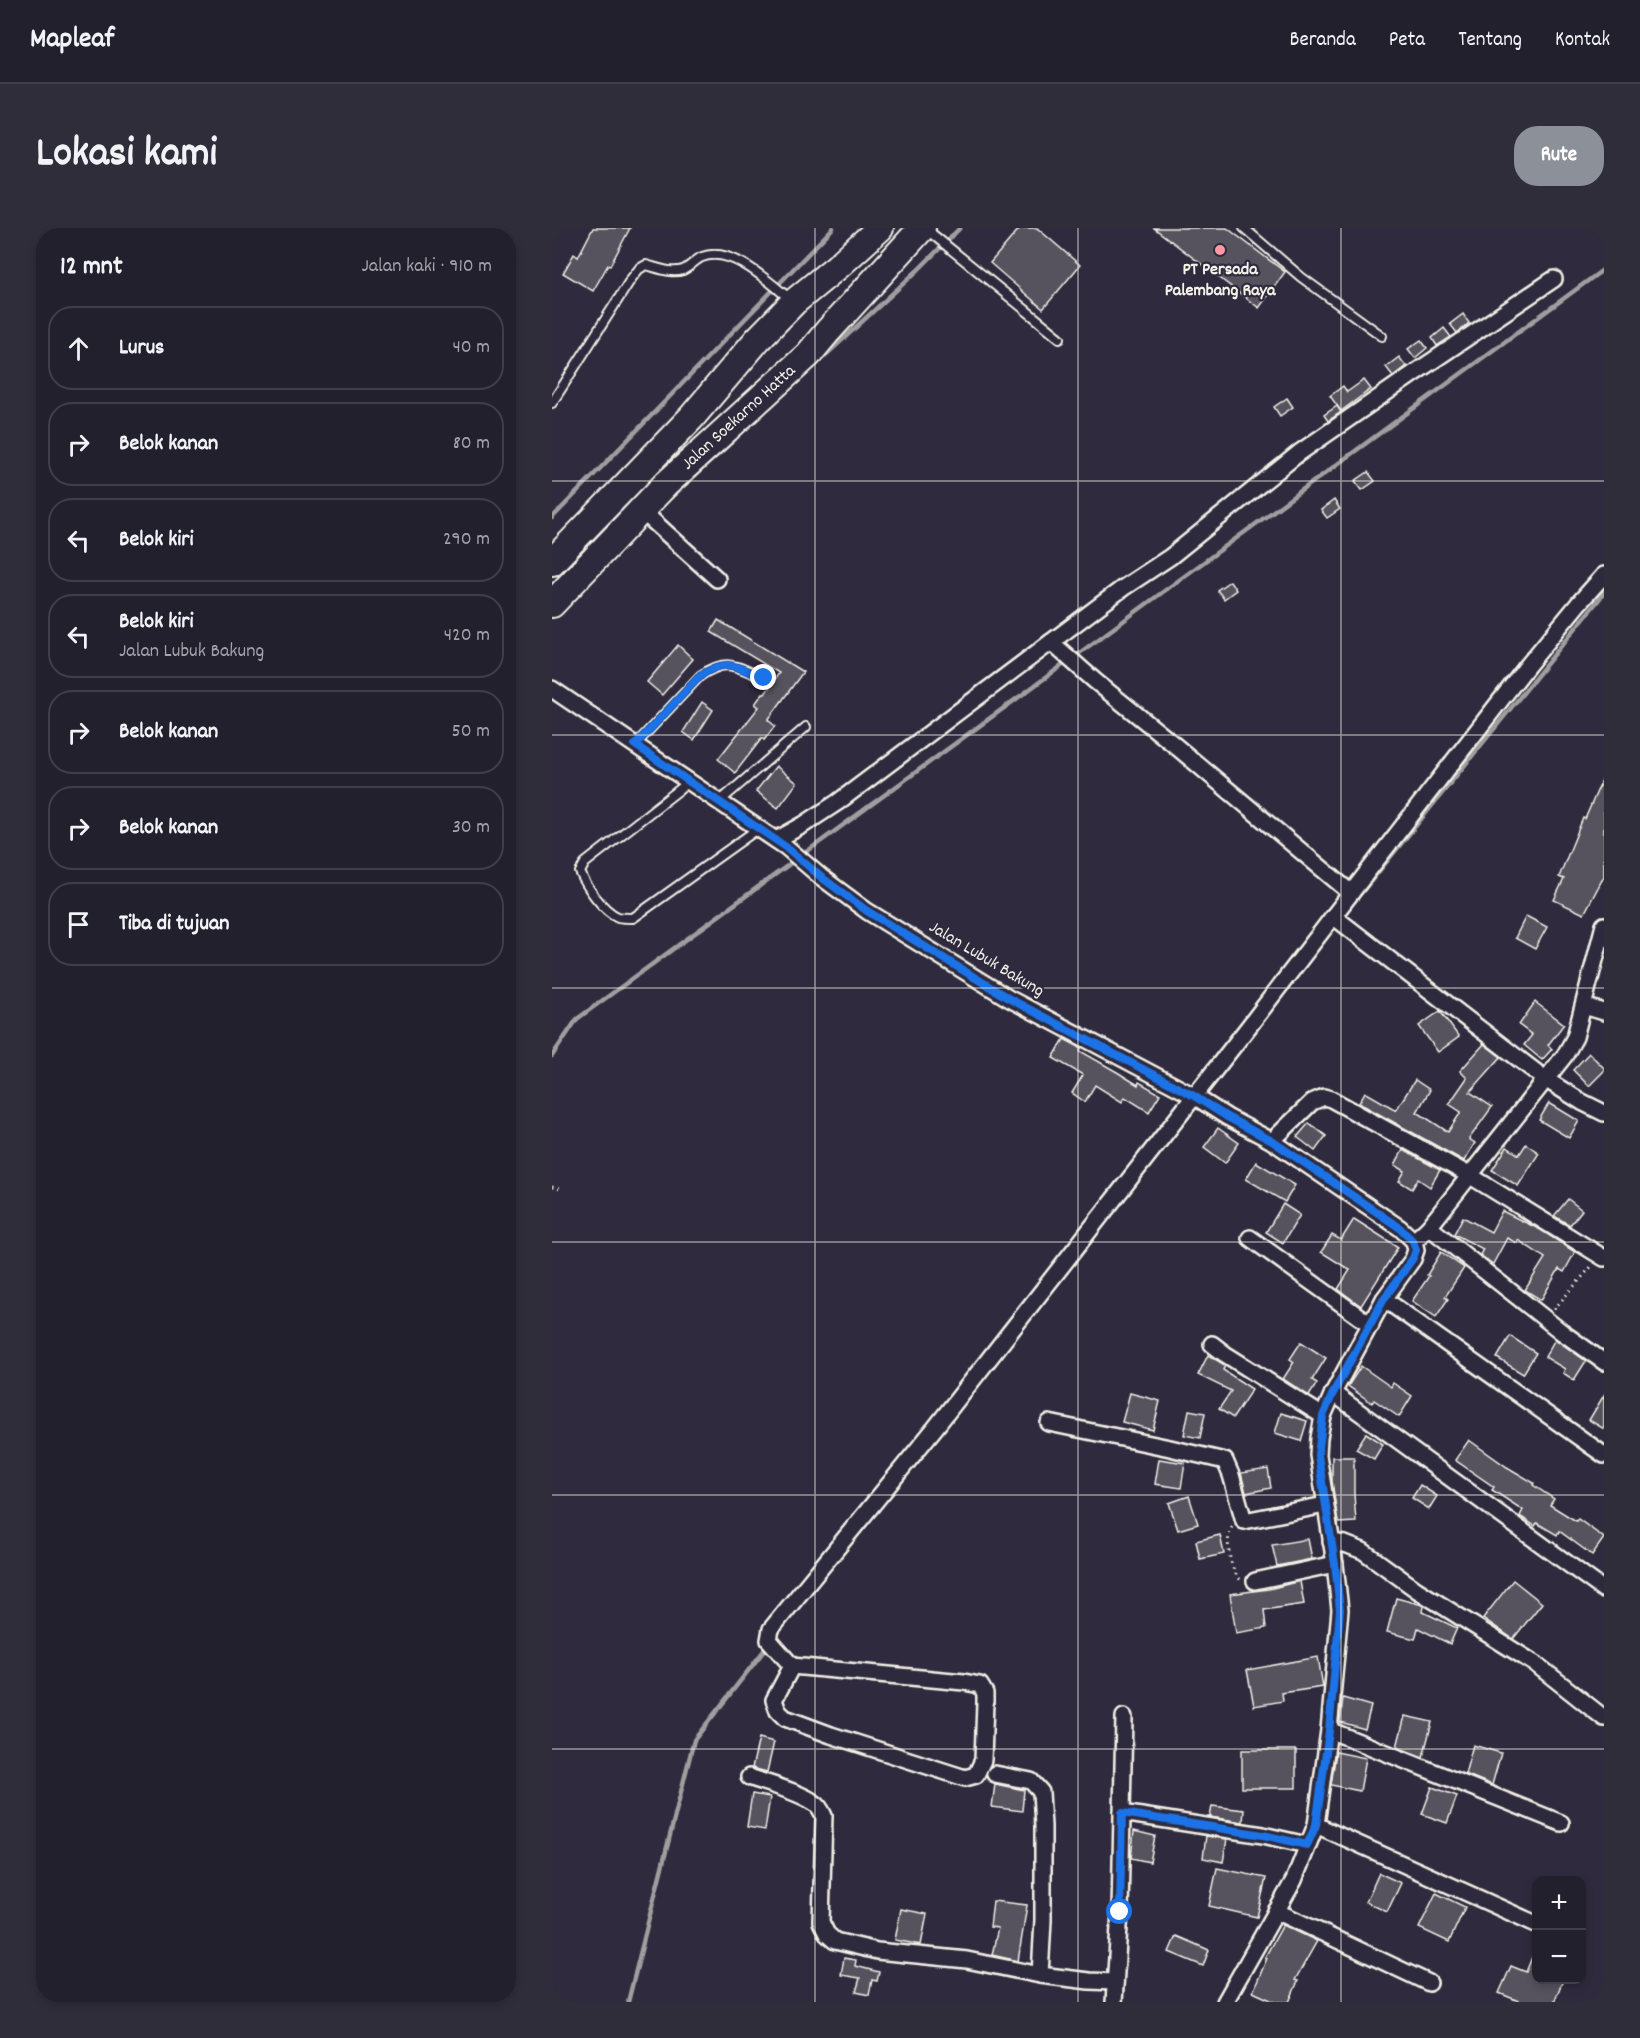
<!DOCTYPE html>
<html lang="id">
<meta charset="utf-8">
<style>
body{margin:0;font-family:Dekko,sans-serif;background:#2f2d3a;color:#f1f3f6}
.controls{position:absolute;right:18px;bottom:18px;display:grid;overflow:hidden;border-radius:12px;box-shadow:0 3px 9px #0003}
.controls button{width:54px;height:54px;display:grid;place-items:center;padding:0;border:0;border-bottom:2px solid #403e4a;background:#23202e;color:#f1f3f6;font:30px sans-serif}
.stop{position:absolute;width:18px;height:18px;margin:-14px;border:4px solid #1a73e8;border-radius:50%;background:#fff}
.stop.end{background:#1a73e8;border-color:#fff;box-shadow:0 2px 6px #0008}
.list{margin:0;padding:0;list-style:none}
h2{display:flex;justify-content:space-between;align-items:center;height:78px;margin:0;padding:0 24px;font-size:26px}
h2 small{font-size:20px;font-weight:400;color:#a3a3aa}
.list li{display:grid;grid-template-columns:39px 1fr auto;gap:18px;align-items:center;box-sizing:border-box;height:84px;margin:0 12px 12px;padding:0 12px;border:2px solid #403e4a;border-radius:24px}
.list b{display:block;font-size:22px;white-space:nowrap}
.list p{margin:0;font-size:20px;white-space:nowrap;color:#a3a3aa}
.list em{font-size:20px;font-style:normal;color:#a3a3aa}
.icon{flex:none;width:33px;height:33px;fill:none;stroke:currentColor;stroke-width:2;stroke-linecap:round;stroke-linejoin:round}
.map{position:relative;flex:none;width:1052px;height:1774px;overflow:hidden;border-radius:24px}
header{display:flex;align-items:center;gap:36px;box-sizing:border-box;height:84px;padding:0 30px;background:#23202e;border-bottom:2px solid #403e4a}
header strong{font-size:28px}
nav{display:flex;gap:33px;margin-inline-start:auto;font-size:21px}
.intro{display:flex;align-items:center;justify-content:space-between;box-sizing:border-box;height:144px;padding:0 36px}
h1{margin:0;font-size:42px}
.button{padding:15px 27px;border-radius:24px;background:#8c9099;color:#fff;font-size:21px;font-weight:700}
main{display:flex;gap:36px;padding:0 36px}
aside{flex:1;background:#23202e;border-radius:24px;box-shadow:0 3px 9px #0003}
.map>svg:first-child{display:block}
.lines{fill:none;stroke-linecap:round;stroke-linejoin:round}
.stream{stroke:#a19ea0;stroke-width:4.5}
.building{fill:#56525f;stroke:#f4f1e8;stroke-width:1.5}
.service-casing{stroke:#f4f1e8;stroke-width:12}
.minor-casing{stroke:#f4f1e8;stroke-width:20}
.trunk-casing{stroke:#f4f1e8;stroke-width:30}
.path{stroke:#f4f1e8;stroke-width:3;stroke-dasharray:1.5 4.5;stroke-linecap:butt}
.service{stroke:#2f2a3d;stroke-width:8}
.minor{stroke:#2f2a3d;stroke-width:15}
.trunk{stroke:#2f2a3d;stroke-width:26}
.route{stroke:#1a73e8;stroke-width:8}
.grid{fill:none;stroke:#f4f1e8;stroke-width:1.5;stroke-opacity:0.55}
.poi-dot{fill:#ff9aa2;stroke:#2f2a3d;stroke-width:2}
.labels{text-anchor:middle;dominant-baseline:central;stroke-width:4.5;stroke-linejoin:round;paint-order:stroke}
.poi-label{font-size:18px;font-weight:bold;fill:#f4f1e8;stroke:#2f2a3d}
.street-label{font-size:18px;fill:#f4f1e8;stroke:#2f2a3d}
</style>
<header>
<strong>Mapleaf</strong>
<nav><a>Beranda</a><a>Peta</a><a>Tentang</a><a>Kontak</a></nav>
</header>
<div class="intro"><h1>Lokasi kami</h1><a class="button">Rute</a></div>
<main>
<aside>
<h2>12 mnt<small>Jalan kaki · 910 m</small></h2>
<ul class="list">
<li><svg class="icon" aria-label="ahead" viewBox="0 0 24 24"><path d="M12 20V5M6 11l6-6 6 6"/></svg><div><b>Lurus</b></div><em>40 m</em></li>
<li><svg class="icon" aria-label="right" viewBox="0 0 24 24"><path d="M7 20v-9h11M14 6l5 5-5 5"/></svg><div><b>Belok kanan</b></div><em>80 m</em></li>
<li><svg class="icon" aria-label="left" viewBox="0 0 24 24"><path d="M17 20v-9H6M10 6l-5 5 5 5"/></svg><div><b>Belok kiri</b></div><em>290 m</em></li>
<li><svg class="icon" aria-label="left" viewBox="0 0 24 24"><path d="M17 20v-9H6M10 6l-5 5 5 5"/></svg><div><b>Belok kiri</b><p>Jalan Lubuk Bakung</p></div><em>420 m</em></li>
<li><svg class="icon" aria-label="right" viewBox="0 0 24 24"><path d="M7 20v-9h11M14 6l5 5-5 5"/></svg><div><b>Belok kanan</b></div><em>50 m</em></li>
<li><svg class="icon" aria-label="right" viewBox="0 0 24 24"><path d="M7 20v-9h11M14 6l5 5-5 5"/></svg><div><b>Belok kanan</b></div><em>30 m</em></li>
<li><svg class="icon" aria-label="arrive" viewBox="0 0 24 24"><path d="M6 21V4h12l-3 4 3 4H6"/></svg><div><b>Tiba di tujuan</b></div></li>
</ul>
</aside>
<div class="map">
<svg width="1052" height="1774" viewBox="0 0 1052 1774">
<rect width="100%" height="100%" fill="#2f2a3d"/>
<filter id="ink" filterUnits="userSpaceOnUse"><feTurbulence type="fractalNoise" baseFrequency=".0167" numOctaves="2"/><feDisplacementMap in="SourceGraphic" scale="12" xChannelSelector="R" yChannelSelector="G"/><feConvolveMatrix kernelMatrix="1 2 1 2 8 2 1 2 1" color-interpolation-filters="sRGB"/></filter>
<g filter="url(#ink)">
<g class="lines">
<g class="stream">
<path d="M264,136L366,42L408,0"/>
<path d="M116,272L183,211"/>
<path d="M0,290L281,0"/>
<path d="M522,429L1052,41"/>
<path d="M789,690L1052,365"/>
<path d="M0,828L25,791L515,434"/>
<path d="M76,1774L142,1512L218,1415"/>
</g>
</g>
<g class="building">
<path d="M41,0H78L58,38L56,37L41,63L11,45L22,26L26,29Z"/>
<path d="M468,0H485L528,37L491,81L438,35Z"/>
<path d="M602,0H675L733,44L707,80Z"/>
<path d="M911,86L917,95L905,105L898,96Z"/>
<path d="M892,100L899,109L885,118L880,110Z"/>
<path d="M869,112L875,120L863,130L856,121Z"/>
<path d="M847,129L854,138L841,148L834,139Z"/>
<path d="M812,152L819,161L789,183L778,168L791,158L795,164Z"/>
<path d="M735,170L741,179L728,188L722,179Z"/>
<path d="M785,178L789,184L776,193L772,187Z"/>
<path d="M816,244L823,253L810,262L803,253Z"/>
<path d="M782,272L788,281L775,290L769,282Z"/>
<path d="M678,353L684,362L672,371L665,362Z"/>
<path d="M166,392L251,444L216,492L223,498L212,512L210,510L183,545L166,531L207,479L203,476L211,465L213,466L227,445L159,404Z"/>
<path d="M126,417L141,431L110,467L95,454Z"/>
<path d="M150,474L161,482L142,512L131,504Z"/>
<path d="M224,538L245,555L226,580L204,563Z"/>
<path d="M1052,547V648L1032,686L1002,672L1012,651L1007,649L1031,590L1033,591Z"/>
<path d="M974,688L995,699L983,721L963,710Z"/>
<path d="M983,774L1012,796L996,817L1000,821L990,832L972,817L980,807L967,797Z"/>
<path d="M888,783L907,809L886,824L867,798Z"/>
<path d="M512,811L529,820L528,823L565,844L586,857L587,854L608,866L597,884L573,869L570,874L543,857L533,874L520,865L531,847L501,830Z"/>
<path d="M932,816L949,829L918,864L940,879L917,911L923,915L912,933L807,875L813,864L844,882L863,852L878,862L865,884L896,904L909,884L897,876L915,850L908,843Z"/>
<path d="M1037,825L1052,840V843L1037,858L1021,842Z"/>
<path d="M997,875L1027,893L1017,910L987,892Z"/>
<path d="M757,895L774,908L763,923L745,909Z"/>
<path d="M666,900L687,915L673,935L652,919Z"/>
<path d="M974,916L987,925L966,958L940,942L955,919L967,927Z"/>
<path d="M851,922L888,942L878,959L866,951L860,961L847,953L853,943L843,937Z"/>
<path d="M704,934L743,957L733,974L694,951Z"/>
<path d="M1016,971L1030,982L1018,997L1002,988Z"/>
<path d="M731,976L748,987L731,1015L714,1004Z"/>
<path d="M950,983L989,1002L1023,1024L1012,1044L1007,1041L989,1072L973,1062L993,1030L966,1012L965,1015L955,1010L941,1036L928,1027L931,1021L902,1006L911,989L939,1004Z"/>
<path d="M802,991L846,1019L809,1078L786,1061L798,1042L769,1024L780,1007L789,1012Z"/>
<path d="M889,1024L912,1040L893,1069L896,1071L884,1089L860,1073L877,1048L875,1047Z"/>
<path d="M958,1108L984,1125L971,1146L945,1130Z"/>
<path d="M1003,1111L1034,1133L1022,1152L1011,1145L1013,1141L993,1129Z"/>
<path d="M749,1114L774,1130L760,1152L765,1155L757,1168L731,1151L742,1134L738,1131Z"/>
<path d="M656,1127L673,1137L671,1142L700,1161L681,1190L667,1181L679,1163L646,1147Z"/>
<path d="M809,1138L839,1159L841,1155L860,1168L847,1189L822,1172L820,1175L796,1158Z"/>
<path d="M578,1165L608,1173L601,1202L570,1194Z"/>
<path d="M1052,1167V1201L1037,1192Z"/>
<path d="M637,1182L653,1185L648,1210L632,1207Z"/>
<path d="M729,1185L755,1193L749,1213L723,1205Z"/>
<path d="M814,1205L831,1216L822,1231L804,1221Z"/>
<path d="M917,1212L955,1239L982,1255L981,1257L1002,1271L998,1277L1024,1293L1026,1291L1052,1310L1040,1327L1007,1303L1005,1307L985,1295L983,1298L968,1288L971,1282L940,1262L942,1259L903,1232Z"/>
<path d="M780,1229H802V1266L804,1294L786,1295L780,1253Z"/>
<path d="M607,1231L633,1235L629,1260L603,1256Z"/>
<path d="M716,1241L719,1260L694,1265L689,1245Z"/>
<path d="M868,1257L885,1268L877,1281L860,1270Z"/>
<path d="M637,1268L646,1296L626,1302L617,1275Z"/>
<path d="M668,1307L672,1326L648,1331L644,1313Z"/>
<path d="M756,1311L760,1331L725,1338L720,1317Z"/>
<path d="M961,1352L990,1375L961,1411L931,1390Z"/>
<path d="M748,1353L752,1376L712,1382L714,1400L684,1405L678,1366L717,1361Z"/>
<path d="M844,1370L871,1377L872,1378L871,1384L905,1400L898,1416L866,1400L863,1411L835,1404Z"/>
<path d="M766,1429L771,1459L730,1465L731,1473L702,1478L695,1442Z"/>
<path d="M791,1470L819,1478L813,1501L788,1494Z"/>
<path d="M853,1488L880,1494L871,1529L845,1519Z"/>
<path d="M207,1510L222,1514L215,1544L200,1540Z"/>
<path d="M921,1517L949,1525L940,1557L913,1546Z"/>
<rect x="690" y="1522" width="54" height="38"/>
<path d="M784,1524L814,1530L808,1563L779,1557Z"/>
<path d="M443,1556L472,1562L470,1583L440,1579Z"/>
<path d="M880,1559L905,1568L895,1595L870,1586Z"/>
<path d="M200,1566L218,1569L213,1602L195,1599Z"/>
<path d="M660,1578L692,1582L691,1594L658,1589Z"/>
<path d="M582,1603L603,1608L598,1634L579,1630Z"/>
<path d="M654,1608L675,1611L671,1634L651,1630Z"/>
<path d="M665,1640L714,1650L705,1689L657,1678Z"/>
<path d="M827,1645L849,1655L835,1684L814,1674Z"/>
<path d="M884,1665L913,1679L897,1714L867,1700Z"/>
<path d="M441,1673L475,1677L466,1733L440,1727L446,1700L438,1699Z"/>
<path d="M349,1681L375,1686L369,1717L343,1712Z"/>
<path d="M731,1697L765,1713L743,1752L746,1753L737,1774H723L701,1764L715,1730L713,1729Z"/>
<path d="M624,1708L657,1722L651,1738L617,1724Z"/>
<path d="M984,1719V1752H1011L1002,1774H969L947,1765L959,1738L974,1744Z"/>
<path d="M292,1730L304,1732L303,1738L327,1744L325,1753L320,1752L317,1767L304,1764L308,1750L289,1747Z"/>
</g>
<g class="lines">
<g class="service-casing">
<g id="service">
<path d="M692,0L749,49L830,108"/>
<path d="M374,1L508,110"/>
<path d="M0,175L79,51L87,41L94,37C106,40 119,46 131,42C138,39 143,32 150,29C179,17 217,54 238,71"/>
<path d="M83,517L148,448C176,429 184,439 212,450"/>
<path d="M137,554L33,635L28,644C34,658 51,683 66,689C70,690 77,690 81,690L207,600"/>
<path d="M167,574L254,499"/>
</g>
</g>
<g class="minor-casing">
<g id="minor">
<path d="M90,283L165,351"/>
<path d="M499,414L543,453L620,515L799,665"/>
<path d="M0,461L234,619L269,649L315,683L456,770L642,868L675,889L720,913L848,1000L862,1013L864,1022L861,1031L832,1071L781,1165L771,1188L767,1210L766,1227L783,1336L788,1382L777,1502L764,1597L742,1652L673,1774"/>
<path d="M224,612L251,597L286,574L571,360L618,329L747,225L861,146L1002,51"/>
<path d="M781,688L993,851L1030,874L1052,885"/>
<path d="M1032,778L1052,784"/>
<path d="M720,913L760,874L772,869L779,871L917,947L1052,1030"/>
<path d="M877,999L1011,1105L1052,1134"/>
<path d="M698,1010L819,1097"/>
<path d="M862,1013L877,999L1013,827L1023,809L1052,697"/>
<path d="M832,1071L1052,1227"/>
<path d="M660,1116L673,1126L771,1188"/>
<path d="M781,1165L1052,1362"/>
<path d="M497,1195L618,1220L673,1233L679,1247L692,1293L773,1277"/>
<path d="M779,1314L793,1316L811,1323L865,1362L985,1437L1052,1490"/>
<path d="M703,1353L783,1336"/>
<path d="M240,1438L222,1472L226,1483L233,1490L279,1507L413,1550L424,1547L431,1532L433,1474V1465L428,1457L412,1454L240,1438L217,1412L219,1401L383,1200L698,797L799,665L976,437L1027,375L1052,347"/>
<path d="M777,1502L1009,1595"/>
<path d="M443,1546L479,1553L489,1564L491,1598V1692L488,1747"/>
<path d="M197,1549C216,1556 249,1564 264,1576C268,1579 270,1584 272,1588L269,1694L275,1706L283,1713L325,1723L415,1732L488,1747L537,1753L563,1754"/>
<path d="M570,1585L711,1607L755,1617"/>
<path d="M764,1597L984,1696"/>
<path d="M724,1683L877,1755"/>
<path d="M562,1774L568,1684L572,1489"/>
</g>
</g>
<g class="trunk-casing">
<g id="trunk">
<path d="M0,334L139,190L206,111L242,74L286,38L328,0"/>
<path id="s1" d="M0,376L113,257L256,127L276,103L370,0"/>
</g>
</g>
<g class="path">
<path d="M0,959L7,961"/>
<path d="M1002,1081L1039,1039"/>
<path d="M680,1299C672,1310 678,1345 690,1353"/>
</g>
<use href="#service" class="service"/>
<use href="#minor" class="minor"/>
<use href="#trunk" class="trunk"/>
</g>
</g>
<g class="lines" filter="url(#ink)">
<path class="route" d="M212,450C184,439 176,429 148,448L83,517L234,619L269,649L315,683L456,770L642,868L675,889L720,913L848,1000L861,1013L864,1022L861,1030L832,1071L781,1165L771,1188L766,1227L783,1336L788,1382L777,1503L764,1597L755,1617L711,1607L570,1585L568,1684"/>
</g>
<path class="grid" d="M263,0V1774M526,0V1774M789,0V1774M0,253H1052M0,507H1052M0,760H1052M0,1014H1052M0,1267H1052M0,1521H1052"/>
<circle class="poi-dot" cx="668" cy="22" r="6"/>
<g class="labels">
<g class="poi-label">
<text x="668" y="42">PT Persada<tspan x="668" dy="21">Palembang Raya</tspan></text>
</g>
<g class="street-label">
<text stroke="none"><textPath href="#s1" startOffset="264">Jalan Soekarno Hatta</textPath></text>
<text transform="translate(434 732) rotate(31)">Jalan Lubuk Bakung</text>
</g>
</g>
</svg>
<div class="controls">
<button>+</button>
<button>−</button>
</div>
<div class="stop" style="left:568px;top:1684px"></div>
<div class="stop end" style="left:212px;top:450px"></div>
</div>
</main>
